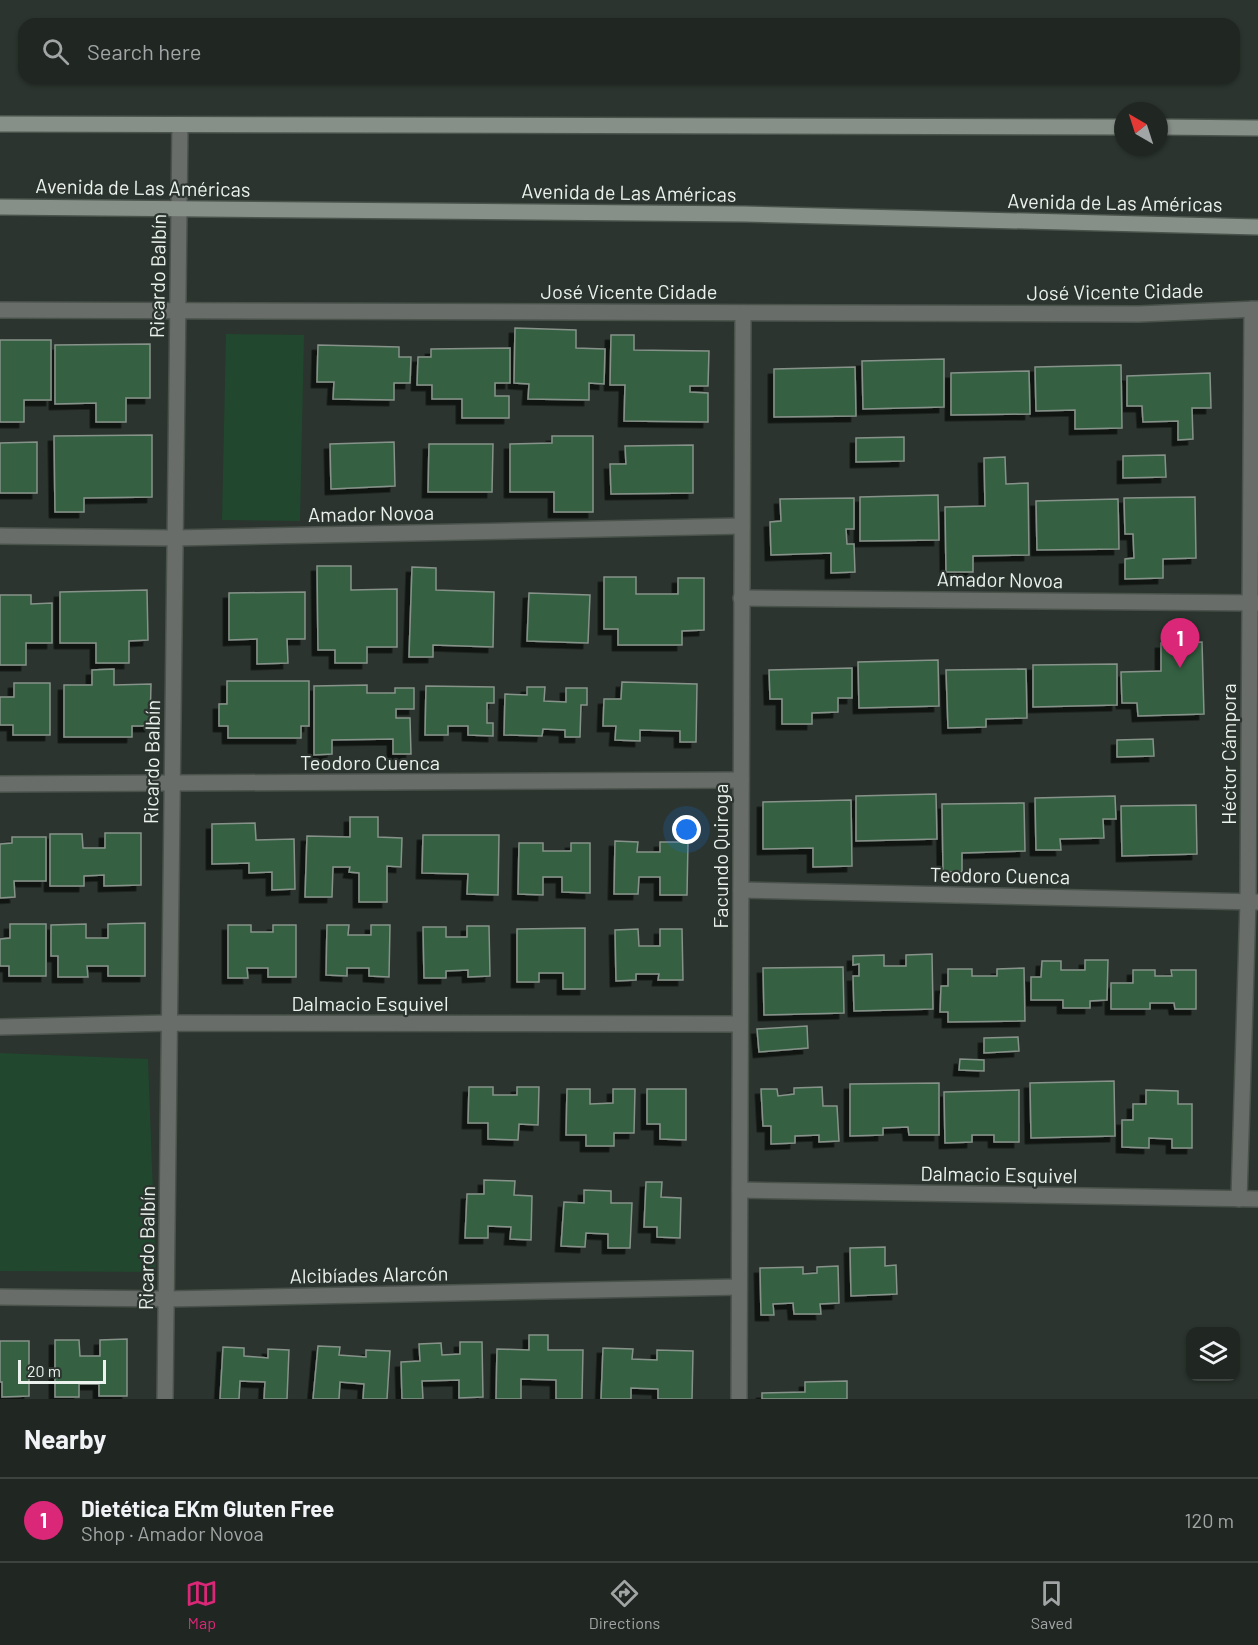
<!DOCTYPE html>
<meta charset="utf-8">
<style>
body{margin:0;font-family:Barlow,sans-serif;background:#282f2a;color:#f1f3f6}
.controls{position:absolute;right:18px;bottom:18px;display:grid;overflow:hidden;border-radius:12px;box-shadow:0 2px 4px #0004}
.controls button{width:54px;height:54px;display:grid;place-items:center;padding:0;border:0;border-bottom:2px solid #3d4440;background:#202722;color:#f1f3f6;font:30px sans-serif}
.compass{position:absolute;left:1114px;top:102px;width:54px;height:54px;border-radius:50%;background:#202722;box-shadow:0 2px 4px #0004;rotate:321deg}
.scale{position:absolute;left:18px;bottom:15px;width:88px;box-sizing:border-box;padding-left:6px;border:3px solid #ebf1ec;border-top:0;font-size:16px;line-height:21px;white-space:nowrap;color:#ebf1ec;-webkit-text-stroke:4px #2b342e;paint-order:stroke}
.you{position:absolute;left:687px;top:830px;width:21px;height:21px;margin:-15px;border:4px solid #fff;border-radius:50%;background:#1a73e8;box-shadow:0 0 0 9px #1a73e833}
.badge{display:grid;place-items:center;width:39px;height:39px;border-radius:50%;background:#db2777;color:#fff;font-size:20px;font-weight:700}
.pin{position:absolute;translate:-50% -50px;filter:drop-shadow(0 2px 3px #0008)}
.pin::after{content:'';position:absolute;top:32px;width:21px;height:18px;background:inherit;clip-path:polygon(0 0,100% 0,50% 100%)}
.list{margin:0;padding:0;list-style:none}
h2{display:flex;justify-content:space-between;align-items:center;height:78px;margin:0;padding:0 24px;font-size:26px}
h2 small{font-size:20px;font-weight:400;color:#a2a5a5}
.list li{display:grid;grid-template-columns:39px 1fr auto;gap:18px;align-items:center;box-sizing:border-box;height:84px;padding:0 24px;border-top:2px solid #3d4440}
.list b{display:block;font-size:22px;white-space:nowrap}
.list p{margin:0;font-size:20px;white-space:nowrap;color:#a2a5a5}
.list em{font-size:20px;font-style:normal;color:#a2a5a5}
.icon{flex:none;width:33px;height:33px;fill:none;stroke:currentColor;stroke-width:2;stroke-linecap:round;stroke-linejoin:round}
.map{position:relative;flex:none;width:1258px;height:1399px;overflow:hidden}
.search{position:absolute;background:#202722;box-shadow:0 2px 4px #0004;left:18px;right:18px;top:18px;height:66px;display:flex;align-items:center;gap:15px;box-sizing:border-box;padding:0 21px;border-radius:18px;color:#a2a5a5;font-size:22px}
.sheet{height:162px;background:#202722}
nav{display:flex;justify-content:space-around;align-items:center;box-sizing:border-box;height:84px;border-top:2px solid #3d4440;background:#202722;font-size:16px;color:#a2a5a5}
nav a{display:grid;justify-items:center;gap:3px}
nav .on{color:#db2777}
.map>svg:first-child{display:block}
.green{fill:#21472e}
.building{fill:#346143;stroke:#87928a;stroke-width:1.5;filter:url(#shadow)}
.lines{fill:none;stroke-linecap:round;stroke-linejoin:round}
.street-casing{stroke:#4a524c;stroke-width:18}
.secondary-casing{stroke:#4a524c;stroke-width:18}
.street{stroke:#696d6a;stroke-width:15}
.secondary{stroke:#878f89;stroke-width:15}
.labels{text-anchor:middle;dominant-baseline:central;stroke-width:4.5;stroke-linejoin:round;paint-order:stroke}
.street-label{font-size:20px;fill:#ebf1ec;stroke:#2b342e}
</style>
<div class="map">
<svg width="1258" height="1399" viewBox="0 0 1258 1399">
<defs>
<filter id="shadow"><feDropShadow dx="-5.5" dy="5.5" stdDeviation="0" flood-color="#0009"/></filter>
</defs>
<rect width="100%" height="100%" fill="#2b342e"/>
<g class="green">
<path d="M226,334L304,335L300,521L222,520Z"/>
<path d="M0,1053L148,1059L156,1272L0,1271Z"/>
</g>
<g class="building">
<path d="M515,328L576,330V348L605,349L604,384L589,383V400L528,399L529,384L514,383Z"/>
<path d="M611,335H634V350L709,351L708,386H690V392L708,393V422L624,421L625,385H610Z"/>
<path d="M0,340H51V400H24V422H0Z"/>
<path d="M150,344V398H126V422H96V403L55,404V345Z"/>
<path d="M318,345L399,347V357H411L410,383H394V400L333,399L334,382H317Z"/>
<path d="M510,348V383H495V396H509V418H462V399H432V385H417L418,357H431V349Z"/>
<path d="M944,359V407L863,409L862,361Z"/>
<path d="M1121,365L1122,428L1075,429V410L1036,411L1035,367Z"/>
<path d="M855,367L856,416L774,417V369Z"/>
<path d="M1029,371L1030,414L951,415V373Z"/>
<path d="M1210,373L1211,408H1192L1193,439L1178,440V421L1143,422L1142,406H1127V376Z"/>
<path d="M152,435V497L84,498V512H55L54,436Z"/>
<path d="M552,436H593V512H554V492H510V444L552,443Z"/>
<path d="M904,437V461L856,462V438Z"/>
<path d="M37,442V493H0V443Z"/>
<path d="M394,442L395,486L331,489L330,444Z"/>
<path d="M429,444H493L492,492H428Z"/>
<path d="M693,445V493L611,494L610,464H626L625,446Z"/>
<path d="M1165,455L1166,477L1123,478V456Z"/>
<path d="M1005,457L1006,484L1028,483L1029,555L973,556V572H946L945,507L985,506L984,458Z"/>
<path d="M938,495L939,540L860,541V497Z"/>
<path d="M1195,497L1196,558L1163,559V578L1125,579V559L1134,558L1133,534H1125L1124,498Z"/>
<path d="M854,498V529H846L847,544H854L855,572L831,573V553L771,555L770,522L781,521L780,499Z"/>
<path d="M1118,499L1119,549L1037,550L1036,501Z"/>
<path d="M317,566H351V590L397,589V647H367V663H335V650H318Z"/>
<path d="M412,567L436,568V590L494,592L493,647L433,645V657H409Z"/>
<path d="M604,577H636V594H678V578H704V630L682,631V645H618V629H604Z"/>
<path d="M147,590L148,640L129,641V663H96V643H60V592Z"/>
<path d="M305,592V639H287L288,663L257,664V639L229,640V593Z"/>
<path d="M529,593L590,595L588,643L527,641Z"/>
<path d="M0,595H31V604L52,603V643H26V665H0Z"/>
<path d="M1202,642L1204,714L1138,716L1137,703H1122L1121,672L1161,671V643Z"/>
<path d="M938,660L939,706L859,708L858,662Z"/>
<path d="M1117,664V705L1033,707V665Z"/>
<path d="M852,668V698H838V712L812,713V724H782V699H770L769,670Z"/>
<path d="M114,669V685L151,684L150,726H132V737H64V685H92V670Z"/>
<path d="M1026,669L1027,718L986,719V727L948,728L946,670Z"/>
<path d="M227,681H309V726H301V738H228V726H219V704H227Z"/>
<path d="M622,682L697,684L696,742H680V731L640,730V741L615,740L616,726H603L604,699H621Z"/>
<path d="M14,683H50V735H13V725H0V697H14Z"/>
<path d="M367,685V693H395V688H414V709H396V718H410L411,754H393V739L332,740V754L314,755V686Z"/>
<path d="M426,686L494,687V703H487V723H493V736L468,735V726H448V735H425Z"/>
<path d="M527,687H545L544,701L566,702V688H587V705H581L580,737H565V730L543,729L542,736L504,735L505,694L527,695Z"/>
<path d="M1153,739L1154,756L1117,757V740Z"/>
<path d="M936,794L937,839L856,841V796Z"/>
<path d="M1115,796L1116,819H1103L1104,838L1060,839L1061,850H1036L1035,798Z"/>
<path d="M851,800L852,866L813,867V848L763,849V802Z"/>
<path d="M1024,803L1025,851L962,853V872H943L942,804Z"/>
<path d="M1196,805L1197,854L1122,856L1121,806Z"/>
<path d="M350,817H378V837L402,838L401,867L387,866V902H359V873L349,872L350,867H333L332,897H305L307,836L350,837Z"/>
<path d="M255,823L256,840L294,839L295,889L272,890V872L249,873V863L212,864V824Z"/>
<path d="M105,833H141V885L104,886V875L84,876V886H50V834H82L83,848H105Z"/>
<path d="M423,835H499L498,895L467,894L468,874L422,873Z"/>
<path d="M12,837H46V881H14L15,897L0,898V844L12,843Z"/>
<path d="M615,841L638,842L637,852H660V842H688L687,895H660V877H639L638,894H614Z"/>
<path d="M519,843H543V851H571V843H590V893L562,892V877H543V895L518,894Z"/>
<path d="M145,923V976H108V966H87L88,977H58V956H51V925L86,924V938H108V924Z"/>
<path d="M10,924H46V976H9V966H0V939L10,938Z"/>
<path d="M228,925H251V932H273V925H296V977H268V968H247L248,978H228Z"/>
<path d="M327,925H349L348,935H371V925H390L389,977L369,976V968H347V976L326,975Z"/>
<path d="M467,926H489L490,976L468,977V970L446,971V978H424L423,927H446V937H467Z"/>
<path d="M585,928V989H563V973H539V982H517V929Z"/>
<path d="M638,929L639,946H660V929H682L683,980H658L659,974H636V980L616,981L615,930Z"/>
<path d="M932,954L933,1009L854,1011L853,976H859V964L853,965V956L884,955V966H906V955Z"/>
<path d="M1085,960H1108L1107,1000L1090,1001V1008H1063V1000H1031V977H1041L1042,961H1061V970H1085Z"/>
<path d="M843,967L844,1013L764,1015L763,968Z"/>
<path d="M1024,968L1025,1021L948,1022V1012H940L941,986H948V969H972V976H997V969Z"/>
<path d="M1133,970H1155V976H1172L1171,970H1196V1009H1175L1174,1003H1150V1009H1111V983H1133Z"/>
<path d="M807,1026L808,1048L759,1052L757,1029Z"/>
<path d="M1018,1037L1019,1051L984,1053V1038Z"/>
<path d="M960,1059L984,1060V1071L959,1070Z"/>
<path d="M1114,1081L1115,1136L1031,1138L1030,1083Z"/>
<path d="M939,1083V1135H909L908,1127L883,1128V1135L850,1136V1084Z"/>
<path d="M469,1087H493V1095H517V1087H539L538,1125L519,1124L518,1140L488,1139V1123H468Z"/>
<path d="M822,1087L823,1106H837L839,1141L819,1142V1135L795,1136V1143L771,1144V1126H763L761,1089H777L778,1096L794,1094V1088Z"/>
<path d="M567,1089H590V1104L613,1103V1089H635L634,1133H614V1146H586V1135H566Z"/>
<path d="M647,1089H686V1140L660,1139V1124H647Z"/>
<path d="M1019,1090V1142H994V1135H972V1142L945,1143L944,1092Z"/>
<path d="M1146,1090L1178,1091V1104H1192V1148H1172V1139L1149,1138V1148L1122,1147V1120H1133V1104H1146Z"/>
<path d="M484,1180L515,1181L514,1195L532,1196L531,1240L510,1239L511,1227L488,1226V1238H465L467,1194H484Z"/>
<path d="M646,1182H662L661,1197L681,1198L680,1238L657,1237V1227H644Z"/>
<path d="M584,1190L611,1191V1203H632L630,1248H608V1234L586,1233L585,1247L561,1246L564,1202L584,1203Z"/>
<path d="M885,1247V1266L896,1265L897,1294L851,1296L850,1248Z"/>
<path d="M838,1266L839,1303L820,1304L821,1314H794L793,1303L773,1304L774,1315H761L760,1268L803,1267V1274L817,1273V1267Z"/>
<path d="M529,1335H548V1350H583L582,1399H556V1380L521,1379V1399H496L497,1349L529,1350Z"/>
<path d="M127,1339V1396H99V1384H79V1397H55V1340H79L80,1356H100V1340Z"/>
<path d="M0,1341H29V1396L2,1397V1382H0Z"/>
<path d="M460,1342H482L483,1397L459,1398V1380L422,1381L423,1399H402L401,1362L420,1361L419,1344L441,1343L442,1355L460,1354Z"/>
<path d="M318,1346L340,1347L339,1355L366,1357V1350L390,1351L387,1399H363L364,1384L340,1382L339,1399H313Z"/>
<path d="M223,1347L244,1348V1356L268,1358V1349L289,1350L287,1399H264L265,1382L240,1381L239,1399H220Z"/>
<path d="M603,1348L633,1349L632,1359L657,1360V1350L693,1351L692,1399H658V1389L631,1388V1399H601Z"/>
<path d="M847,1381V1399H762V1393L805,1392V1382Z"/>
</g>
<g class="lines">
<g class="street-casing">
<g id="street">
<path d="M0,310L1139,314L1258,309"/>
<path d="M0,536L175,538L742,526"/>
<path d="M741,598L1257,603"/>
<path d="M0,784L741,780"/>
<path d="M741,890L1256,902"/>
<path d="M0,1027L169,1023L740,1024"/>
<path d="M740,1190L1258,1199"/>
<path d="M1239,1199L1248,902L1252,309"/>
<path d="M0,1297L167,1299L739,1287"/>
<path d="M165,1399L180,125"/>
<path d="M739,1399L743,313"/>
</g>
</g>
<g class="secondary-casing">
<g id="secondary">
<path d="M0,124L1123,127"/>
<path d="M1159,127L1258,128"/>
<path d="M0,207L745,214L1258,227"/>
</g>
</g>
<use href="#street" class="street"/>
<use href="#secondary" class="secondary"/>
</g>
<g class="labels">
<g class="street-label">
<text transform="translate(143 187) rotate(1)">Avenida de Las Américas</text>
<text transform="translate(629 192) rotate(1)">Avenida de Las Américas</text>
<text transform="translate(1115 202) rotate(1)">Avenida de Las Américas</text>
<text transform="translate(157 276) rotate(-89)">Ricardo Balbín</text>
<text x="629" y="291">José Vicente Cidade</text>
<text transform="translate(1115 291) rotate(-1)">José Vicente Cidade</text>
<text transform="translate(371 513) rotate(-1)">Amador Novoa</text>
<text transform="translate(1000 579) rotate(1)">Amador Novoa</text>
<text transform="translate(1228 754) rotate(-90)">Héctor Cámpora</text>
<text transform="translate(151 762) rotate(-89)">Ricardo Balbín</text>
<text x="370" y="762">Teodoro Cuenca</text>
<text transform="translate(720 856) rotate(-90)">Facundo Quiroga</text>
<text transform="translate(1000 875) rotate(1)">Teodoro Cuenca</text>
<text x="370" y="1003">Dalmacio Esquivel</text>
<text transform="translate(999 1174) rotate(1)">Dalmacio Esquivel</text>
<text transform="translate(146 1248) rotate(-89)">Ricardo Balbín</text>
<text transform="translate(369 1274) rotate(-1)">Alcibíades Alarcón</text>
</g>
</g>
</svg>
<div class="controls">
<button><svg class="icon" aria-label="layers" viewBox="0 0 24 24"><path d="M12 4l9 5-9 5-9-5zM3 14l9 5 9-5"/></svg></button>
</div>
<svg class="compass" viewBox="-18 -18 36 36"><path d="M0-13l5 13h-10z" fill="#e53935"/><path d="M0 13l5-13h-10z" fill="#a2a5a5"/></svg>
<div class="scale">20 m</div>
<div class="you"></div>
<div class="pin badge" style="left:1180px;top:668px">1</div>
<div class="search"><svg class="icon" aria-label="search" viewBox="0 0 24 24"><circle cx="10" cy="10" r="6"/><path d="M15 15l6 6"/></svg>Search here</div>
</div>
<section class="sheet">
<h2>Nearby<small></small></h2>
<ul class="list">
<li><span class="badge">1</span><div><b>Dietética EKm Gluten Free</b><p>Shop · Amador Novoa</p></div><em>120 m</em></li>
</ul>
</section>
<nav>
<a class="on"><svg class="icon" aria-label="map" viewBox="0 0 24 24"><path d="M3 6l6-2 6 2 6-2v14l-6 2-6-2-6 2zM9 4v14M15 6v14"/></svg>Map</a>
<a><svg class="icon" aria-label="directions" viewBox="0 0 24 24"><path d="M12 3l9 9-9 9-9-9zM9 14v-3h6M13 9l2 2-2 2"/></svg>Directions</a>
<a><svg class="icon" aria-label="saved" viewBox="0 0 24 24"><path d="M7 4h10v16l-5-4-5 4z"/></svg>Saved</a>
</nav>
